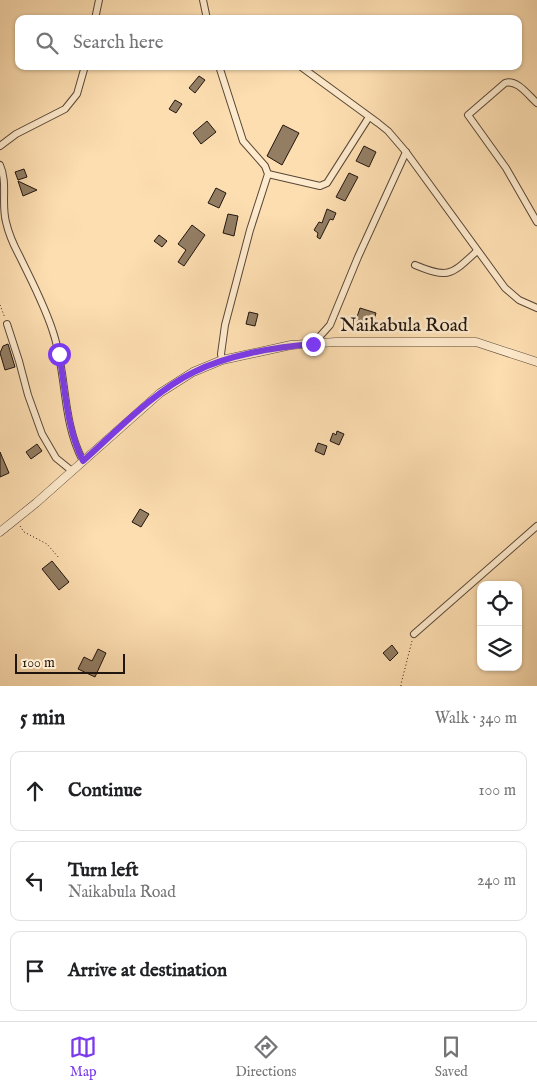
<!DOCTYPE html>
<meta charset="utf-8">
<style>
body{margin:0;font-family:"IM FELL English",serif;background:#f2f2f2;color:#202124}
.controls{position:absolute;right:15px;bottom:15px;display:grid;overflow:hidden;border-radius:10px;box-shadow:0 1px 4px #0004}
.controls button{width:45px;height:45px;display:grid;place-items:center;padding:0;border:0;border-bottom:1px solid #e0e0e0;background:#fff;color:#202124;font:25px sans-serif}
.scale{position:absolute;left:15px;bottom:12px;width:110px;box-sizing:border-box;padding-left:5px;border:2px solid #211510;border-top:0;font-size:14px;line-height:18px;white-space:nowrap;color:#211510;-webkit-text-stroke:4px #feeacc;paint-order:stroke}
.stop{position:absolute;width:15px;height:15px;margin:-11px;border:4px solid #7c3aed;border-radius:50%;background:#fff}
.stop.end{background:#7c3aed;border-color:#fff;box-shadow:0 1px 5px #0008}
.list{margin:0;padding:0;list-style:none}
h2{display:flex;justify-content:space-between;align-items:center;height:65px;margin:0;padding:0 20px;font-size:21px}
h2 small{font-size:16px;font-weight:400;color:#757577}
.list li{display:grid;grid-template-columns:32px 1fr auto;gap:15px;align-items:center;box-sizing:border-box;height:80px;margin:0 10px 10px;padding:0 10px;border:1px solid #e0e0e0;border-radius:10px}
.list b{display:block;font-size:19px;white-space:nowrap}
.list p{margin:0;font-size:16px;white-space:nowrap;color:#757577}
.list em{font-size:16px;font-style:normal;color:#757577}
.icon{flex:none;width:28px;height:28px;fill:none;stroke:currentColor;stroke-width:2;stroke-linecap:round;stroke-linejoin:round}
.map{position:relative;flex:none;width:537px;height:686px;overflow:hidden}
.search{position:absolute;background:#fff;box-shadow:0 1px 4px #0004;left:15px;right:15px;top:15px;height:55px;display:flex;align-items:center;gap:12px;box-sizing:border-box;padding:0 18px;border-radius:10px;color:#757577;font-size:19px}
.sheet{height:335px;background:#fff}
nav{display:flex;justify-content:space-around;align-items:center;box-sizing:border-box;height:70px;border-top:1px solid #e0e0e0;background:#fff;font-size:14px;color:#757577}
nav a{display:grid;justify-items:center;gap:2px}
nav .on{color:#7c3aed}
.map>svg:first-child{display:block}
.building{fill:#937e64;stroke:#211510}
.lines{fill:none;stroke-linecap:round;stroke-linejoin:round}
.minor-casing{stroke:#584738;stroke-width:8}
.tertiary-casing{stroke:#584738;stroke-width:9}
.path{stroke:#211510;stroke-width:1;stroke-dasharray:1 2.5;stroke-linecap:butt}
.minor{stroke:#feeacc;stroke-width:6}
.tertiary{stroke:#feeacc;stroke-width:8}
.route{stroke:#7c3aed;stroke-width:6}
.labels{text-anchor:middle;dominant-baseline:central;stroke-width:5;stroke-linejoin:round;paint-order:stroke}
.street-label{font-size:19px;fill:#211510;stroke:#feeacc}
</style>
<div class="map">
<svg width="537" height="686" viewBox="0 0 537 686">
<rect width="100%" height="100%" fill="#fddeb1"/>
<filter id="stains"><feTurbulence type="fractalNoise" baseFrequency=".004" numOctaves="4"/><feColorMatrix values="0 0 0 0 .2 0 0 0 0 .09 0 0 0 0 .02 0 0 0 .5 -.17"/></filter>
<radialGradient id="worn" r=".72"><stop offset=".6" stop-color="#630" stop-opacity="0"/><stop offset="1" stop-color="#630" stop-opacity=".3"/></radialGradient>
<g class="building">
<path d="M199,76L205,80L195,93L189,88Z"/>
<path d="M175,100L182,104L176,113L169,109Z"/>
<path d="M207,121L216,132L201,144L193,133Z"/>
<path d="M283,125L299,133L282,165L267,156Z"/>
<path d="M364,146L376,152L369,167L356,161Z"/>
<path d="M24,169L27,177L18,180L15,172Z"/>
<path d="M349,173L358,177L345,201L336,197Z"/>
<path d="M18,181L37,190L23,196Z"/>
<path d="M216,188L226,193L219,208L208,203Z"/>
<path d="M327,209L336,213L333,220L330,219L320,239L317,237L318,233L314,230L319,222L322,223Z"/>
<path d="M228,214L238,216L234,236L223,233Z"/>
<path d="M192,225L205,235L184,266L178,262L186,250L178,244Z"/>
<path d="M159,235L167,241L162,247L154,241Z"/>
<path d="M360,308L376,313L372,326L364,324L362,329L354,326Z"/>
<path d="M249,312L258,314L255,326L246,324Z"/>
<path d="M8,344L15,367L5,370L0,353L3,346Z"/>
<path d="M337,431L344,434L339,445L330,441L333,433L336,435Z"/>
<path d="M318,443L327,446L324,455L315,451Z"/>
<path d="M37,444L42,451L31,459L26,452Z"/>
<path d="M0,452L9,473L0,477Z"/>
<path d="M140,509L149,514L141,527L132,522Z"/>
<path d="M52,561L69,582L59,590L42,569Z"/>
<path d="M392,645L398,653L390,661L383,653Z"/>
<path d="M98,649L106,653L95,677L78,669L84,657L92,661Z"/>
</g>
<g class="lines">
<g class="minor-casing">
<g id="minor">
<path d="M203,0L207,19"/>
<path d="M95,19L99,0"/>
<path d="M219,66L243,141L265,166L268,174L250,230L225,325L221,354L222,360"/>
<path d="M300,66L378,123L388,131L406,152L505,288L519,300L537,308"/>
<path d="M537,103C528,95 517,79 505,83L468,115L506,168L537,222"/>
<path d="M0,146L16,134L65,109L77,94L85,66"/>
<path d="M0,165C8,183 1,203 6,222C9,235 14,246 20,257C32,282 46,308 54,335C67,377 62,421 83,461"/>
<path d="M268,174L320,186L327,183L369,117"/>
<path d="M415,265C449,279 451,275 477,251"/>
<path d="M7,324L19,361L28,395L42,434L56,458L72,471"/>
<path d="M313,344L330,325L358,257L406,152"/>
<path d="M414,634L537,526"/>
</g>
</g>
<g class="tertiary-casing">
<path id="tertiary" d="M0,532L36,503L160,393L193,372L222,360L291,345L336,342H476L537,362"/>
</g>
<g class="path">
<path d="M0,305L5,318"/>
<path d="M20,526L24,532L47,544L59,558"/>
<path d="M401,686V684L412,641"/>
</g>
<use href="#minor" class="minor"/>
<use href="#tertiary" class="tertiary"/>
</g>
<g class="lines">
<path class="route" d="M59,354C66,391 66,427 83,461C117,431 153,392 194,372C227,355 276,347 313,344"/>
</g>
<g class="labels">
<g class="street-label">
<text x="404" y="326">Naikabula Road</text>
</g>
</g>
<rect width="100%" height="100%" filter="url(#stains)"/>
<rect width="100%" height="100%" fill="url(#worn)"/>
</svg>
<div class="controls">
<button><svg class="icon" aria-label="locate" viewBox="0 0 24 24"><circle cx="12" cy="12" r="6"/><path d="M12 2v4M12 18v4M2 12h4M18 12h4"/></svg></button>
<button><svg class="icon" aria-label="layers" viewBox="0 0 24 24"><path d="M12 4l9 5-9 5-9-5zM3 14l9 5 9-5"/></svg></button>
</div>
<div class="scale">100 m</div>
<div class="stop" style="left:59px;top:354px"></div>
<div class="stop end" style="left:313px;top:344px"></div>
<div class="search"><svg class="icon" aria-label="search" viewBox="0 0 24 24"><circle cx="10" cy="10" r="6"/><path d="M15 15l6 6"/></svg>Search here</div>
</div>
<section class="sheet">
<h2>5 min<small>Walk · 340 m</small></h2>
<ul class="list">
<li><svg class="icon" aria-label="ahead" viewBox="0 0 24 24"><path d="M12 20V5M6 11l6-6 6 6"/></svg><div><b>Continue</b></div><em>100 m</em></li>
<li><svg class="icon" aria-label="left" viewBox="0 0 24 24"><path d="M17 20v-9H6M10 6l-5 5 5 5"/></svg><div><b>Turn left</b><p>Naikabula Road</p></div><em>240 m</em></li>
<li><svg class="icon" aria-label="arrive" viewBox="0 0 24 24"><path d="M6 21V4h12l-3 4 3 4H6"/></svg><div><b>Arrive at destination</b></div></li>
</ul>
</section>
<nav>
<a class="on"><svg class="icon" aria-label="map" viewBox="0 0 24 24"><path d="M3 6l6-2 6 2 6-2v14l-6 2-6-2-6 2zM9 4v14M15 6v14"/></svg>Map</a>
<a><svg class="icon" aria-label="directions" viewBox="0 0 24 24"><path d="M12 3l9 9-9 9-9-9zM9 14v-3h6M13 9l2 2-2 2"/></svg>Directions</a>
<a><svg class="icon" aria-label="saved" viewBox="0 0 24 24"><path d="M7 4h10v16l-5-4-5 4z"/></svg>Saved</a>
</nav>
